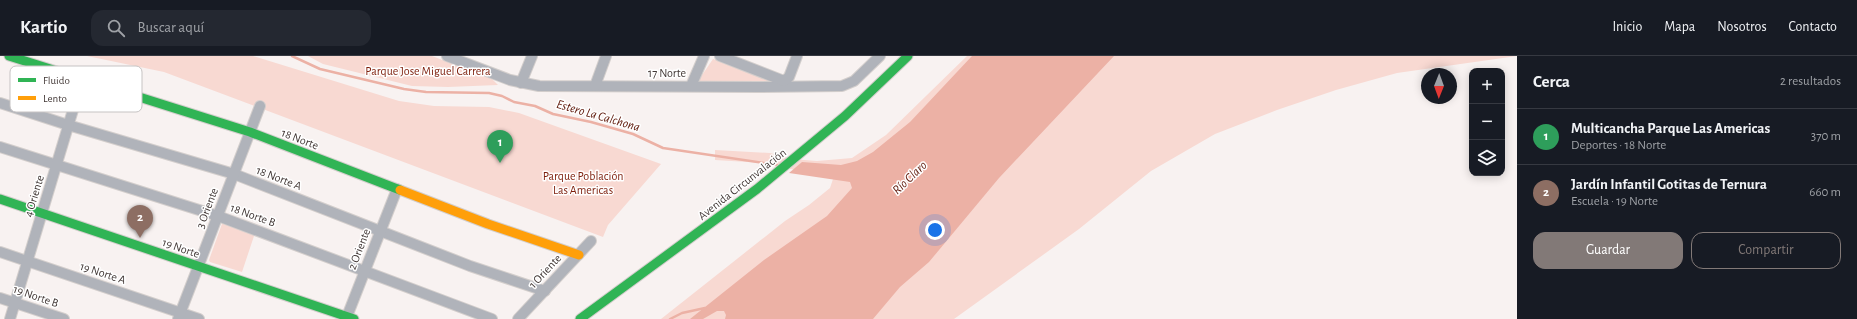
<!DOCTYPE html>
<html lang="es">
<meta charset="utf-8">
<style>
body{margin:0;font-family:"Alegreya Sans",sans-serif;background:#242831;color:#f1f3f6}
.controls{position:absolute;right:12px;top:12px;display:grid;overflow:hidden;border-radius:8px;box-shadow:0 2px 10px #0003}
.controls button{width:36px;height:36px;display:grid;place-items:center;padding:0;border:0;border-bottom:1px solid #363941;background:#171b24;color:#f1f3f6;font:20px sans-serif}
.compass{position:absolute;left:1421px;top:12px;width:36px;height:36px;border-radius:50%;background:#171b24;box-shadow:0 2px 10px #0003;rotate:181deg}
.you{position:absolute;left:935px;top:174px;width:14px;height:14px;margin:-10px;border:3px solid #fff;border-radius:50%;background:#1a73e8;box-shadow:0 0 0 6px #1a73e833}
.badge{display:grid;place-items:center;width:26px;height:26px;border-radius:50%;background:#827977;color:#fff;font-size:13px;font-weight:700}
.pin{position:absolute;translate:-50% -33px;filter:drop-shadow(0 1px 2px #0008)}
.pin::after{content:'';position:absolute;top:21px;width:14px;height:12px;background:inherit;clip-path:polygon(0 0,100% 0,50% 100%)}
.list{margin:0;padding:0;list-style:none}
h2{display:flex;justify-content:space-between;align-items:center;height:52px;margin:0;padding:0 16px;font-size:17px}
h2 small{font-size:13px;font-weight:400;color:#9ea1a6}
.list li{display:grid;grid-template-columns:26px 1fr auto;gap:12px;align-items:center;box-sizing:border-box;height:56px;padding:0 16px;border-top:1px solid #363941}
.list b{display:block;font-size:15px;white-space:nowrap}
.list p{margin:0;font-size:13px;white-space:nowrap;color:#9ea1a6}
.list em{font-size:13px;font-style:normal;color:#9ea1a6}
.actions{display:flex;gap:8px;padding:12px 16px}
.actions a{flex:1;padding:9px 0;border:1px solid #827977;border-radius:12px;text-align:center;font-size:14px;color:#827977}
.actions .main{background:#827977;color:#fff}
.icon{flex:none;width:22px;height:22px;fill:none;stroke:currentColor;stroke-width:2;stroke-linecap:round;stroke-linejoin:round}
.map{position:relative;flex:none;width:1517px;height:263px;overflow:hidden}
header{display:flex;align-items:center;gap:24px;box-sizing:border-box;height:56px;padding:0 20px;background:#171b24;border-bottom:1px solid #363941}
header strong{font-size:19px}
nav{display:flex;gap:22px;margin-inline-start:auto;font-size:14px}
.search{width:280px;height:36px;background:#242831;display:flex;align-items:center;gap:10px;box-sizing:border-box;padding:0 14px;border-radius:12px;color:#9ea1a6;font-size:15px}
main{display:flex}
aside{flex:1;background:#171b24}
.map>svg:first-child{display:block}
.green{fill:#f8d9d2}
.water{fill:#ecb1a5}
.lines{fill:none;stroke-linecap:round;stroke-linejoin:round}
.stream{stroke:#ecb1a5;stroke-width:2.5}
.street-casing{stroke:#d3cecc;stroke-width:12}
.fast-casing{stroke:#d3cecc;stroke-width:11}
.slow-casing{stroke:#d3cecc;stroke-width:11}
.street{stroke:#b0b3ba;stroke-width:10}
.fast{stroke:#30b455;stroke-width:9}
.slow{stroke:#ff9f0a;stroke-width:9}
.labels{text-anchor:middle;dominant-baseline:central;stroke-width:3;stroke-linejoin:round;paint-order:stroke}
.park-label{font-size:12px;fill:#7d1e0b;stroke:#fff}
.street-label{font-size:12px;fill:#423836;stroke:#fff}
.water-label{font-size:13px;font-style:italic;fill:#5e1709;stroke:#fff}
.key{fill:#fff;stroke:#c6c3c3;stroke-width:1}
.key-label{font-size:11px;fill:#423836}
</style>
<header>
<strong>Kartio</strong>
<div class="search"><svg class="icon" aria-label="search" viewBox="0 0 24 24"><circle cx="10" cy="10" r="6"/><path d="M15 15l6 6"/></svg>Buscar aquí</div>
<nav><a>Inicio</a><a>Mapa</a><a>Nosotros</a><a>Contacto</a></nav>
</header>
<main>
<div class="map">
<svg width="1517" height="263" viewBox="0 0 1517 263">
<rect width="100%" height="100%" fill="#f8f2f1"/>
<g class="green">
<path d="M87,0H253L399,45L434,50L489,51L519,57L661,108L608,169L603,181L164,16Z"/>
<path d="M308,0H432L492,23L498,29L448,31L412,30L323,8Z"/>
<path d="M967,0H1517L1397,17L1336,34L1277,54L1215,78L1151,115L1079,173L954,263H661L785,165L809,149L830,132L833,123L766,107L715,104V94L770,97L792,103L817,105L852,102L886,79Z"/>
<path d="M713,3L775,25H698Z"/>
<path d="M223,165L255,177L242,216L210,206L209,204Z"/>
</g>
<path class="water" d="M972,0H1114L999,122L929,206L900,231L873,263H725L726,259L724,255H717L703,263H690L764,204L827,160L852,132L850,126L789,117L802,106L841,109L857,105L873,96L910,66Z"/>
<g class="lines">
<g class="stream">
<path d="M292,0L320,13L404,33L426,36L489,37L502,40L514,46L535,50L553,58L591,66L633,78L663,92L777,109"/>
<path d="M670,263L682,257L705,252"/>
</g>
<g class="street-casing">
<g id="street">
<path d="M447,0L510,24L539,30L758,31L842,30L854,25L880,0"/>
<path d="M720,0L784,25L789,21L797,0"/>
<path d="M521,27L532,0"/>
<path d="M595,30L606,0"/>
<path d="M691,30L704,0"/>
<path d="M0,47L68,69L234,118L470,210L545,235"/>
<path d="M0,91L218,160L492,263"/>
<path d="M0,196L199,263"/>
<path d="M0,242L64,263"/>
<path d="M10,263L82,24"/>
<path d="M178,263L260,50"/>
<path d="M346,263L397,133"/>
<path d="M518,263L591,185"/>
</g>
</g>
<g class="fast-casing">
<g id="fast">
<path d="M9,0L250,76L400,134"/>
<path d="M0,143L354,263"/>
<path d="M580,263L757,133L845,60L908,0"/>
</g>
</g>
<g class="slow-casing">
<path id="slow" d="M400,134L488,168L579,199"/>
</g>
<use href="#street" class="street"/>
<use href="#fast" class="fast"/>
<use href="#slow" class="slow"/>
</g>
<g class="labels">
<g class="park-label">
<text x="428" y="15">Parque Jose Miguel Carrera</text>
<text x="583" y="120">Parque Población<tspan x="583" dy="14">Las Americas</tspan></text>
</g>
<g class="street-label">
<text x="667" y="17">17 Norte</text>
<text transform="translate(300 83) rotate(21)">18 Norte</text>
<text transform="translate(279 122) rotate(21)">18 Norte A</text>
<text transform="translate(742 128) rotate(-38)">Avenida Circunvalación</text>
<text transform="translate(34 140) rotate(-73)">4 Oriente</text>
<text transform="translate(207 152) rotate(-69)">3 Oriente</text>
<text transform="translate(253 159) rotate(20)">18 Norte B</text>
<text transform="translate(181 192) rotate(19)">19 Norte</text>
<text transform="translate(359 193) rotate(-69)">2 Oriente</text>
<text transform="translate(545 215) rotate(-47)">1 Oriente</text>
<text transform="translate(103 217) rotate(18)">19 Norte A</text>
<text transform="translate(36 240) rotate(19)">19 Norte B</text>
</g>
<g class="water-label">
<text transform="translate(598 60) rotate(16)">Estero La Calchona</text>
<text transform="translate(910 122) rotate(-44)">Río Claro</text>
</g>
</g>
<rect x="10" y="10" width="132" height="46" rx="6" class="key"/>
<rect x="18" y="22" width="18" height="4" fill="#30b455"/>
<rect x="18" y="40" width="18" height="4" fill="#ff9f0a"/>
<g class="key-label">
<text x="43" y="28">Fluido</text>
<text x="43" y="46">Lento</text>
</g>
</svg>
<div class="controls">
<button>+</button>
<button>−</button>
<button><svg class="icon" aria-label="layers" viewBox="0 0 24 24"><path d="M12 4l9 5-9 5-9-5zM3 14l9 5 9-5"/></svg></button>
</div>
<svg class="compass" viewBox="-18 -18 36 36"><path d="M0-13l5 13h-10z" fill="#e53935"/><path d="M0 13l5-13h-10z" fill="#9ea1a6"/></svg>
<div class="you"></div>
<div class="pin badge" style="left:500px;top:107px;background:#2e9e5b">1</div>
<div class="pin badge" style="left:140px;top:182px;background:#8d6e63">2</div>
</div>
<aside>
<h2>Cerca<small>2 resultados</small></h2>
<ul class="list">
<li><span class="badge" style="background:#2e9e5b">1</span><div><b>Multicancha Parque Las Americas</b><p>Deportes · 18 Norte</p></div><em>370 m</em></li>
<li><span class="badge" style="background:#8d6e63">2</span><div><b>Jardín Infantil Gotitas de Ternura</b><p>Escuela · 19 Norte</p></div><em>660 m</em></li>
</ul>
<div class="actions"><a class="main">Guardar</a><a>Compartir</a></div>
</aside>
</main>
